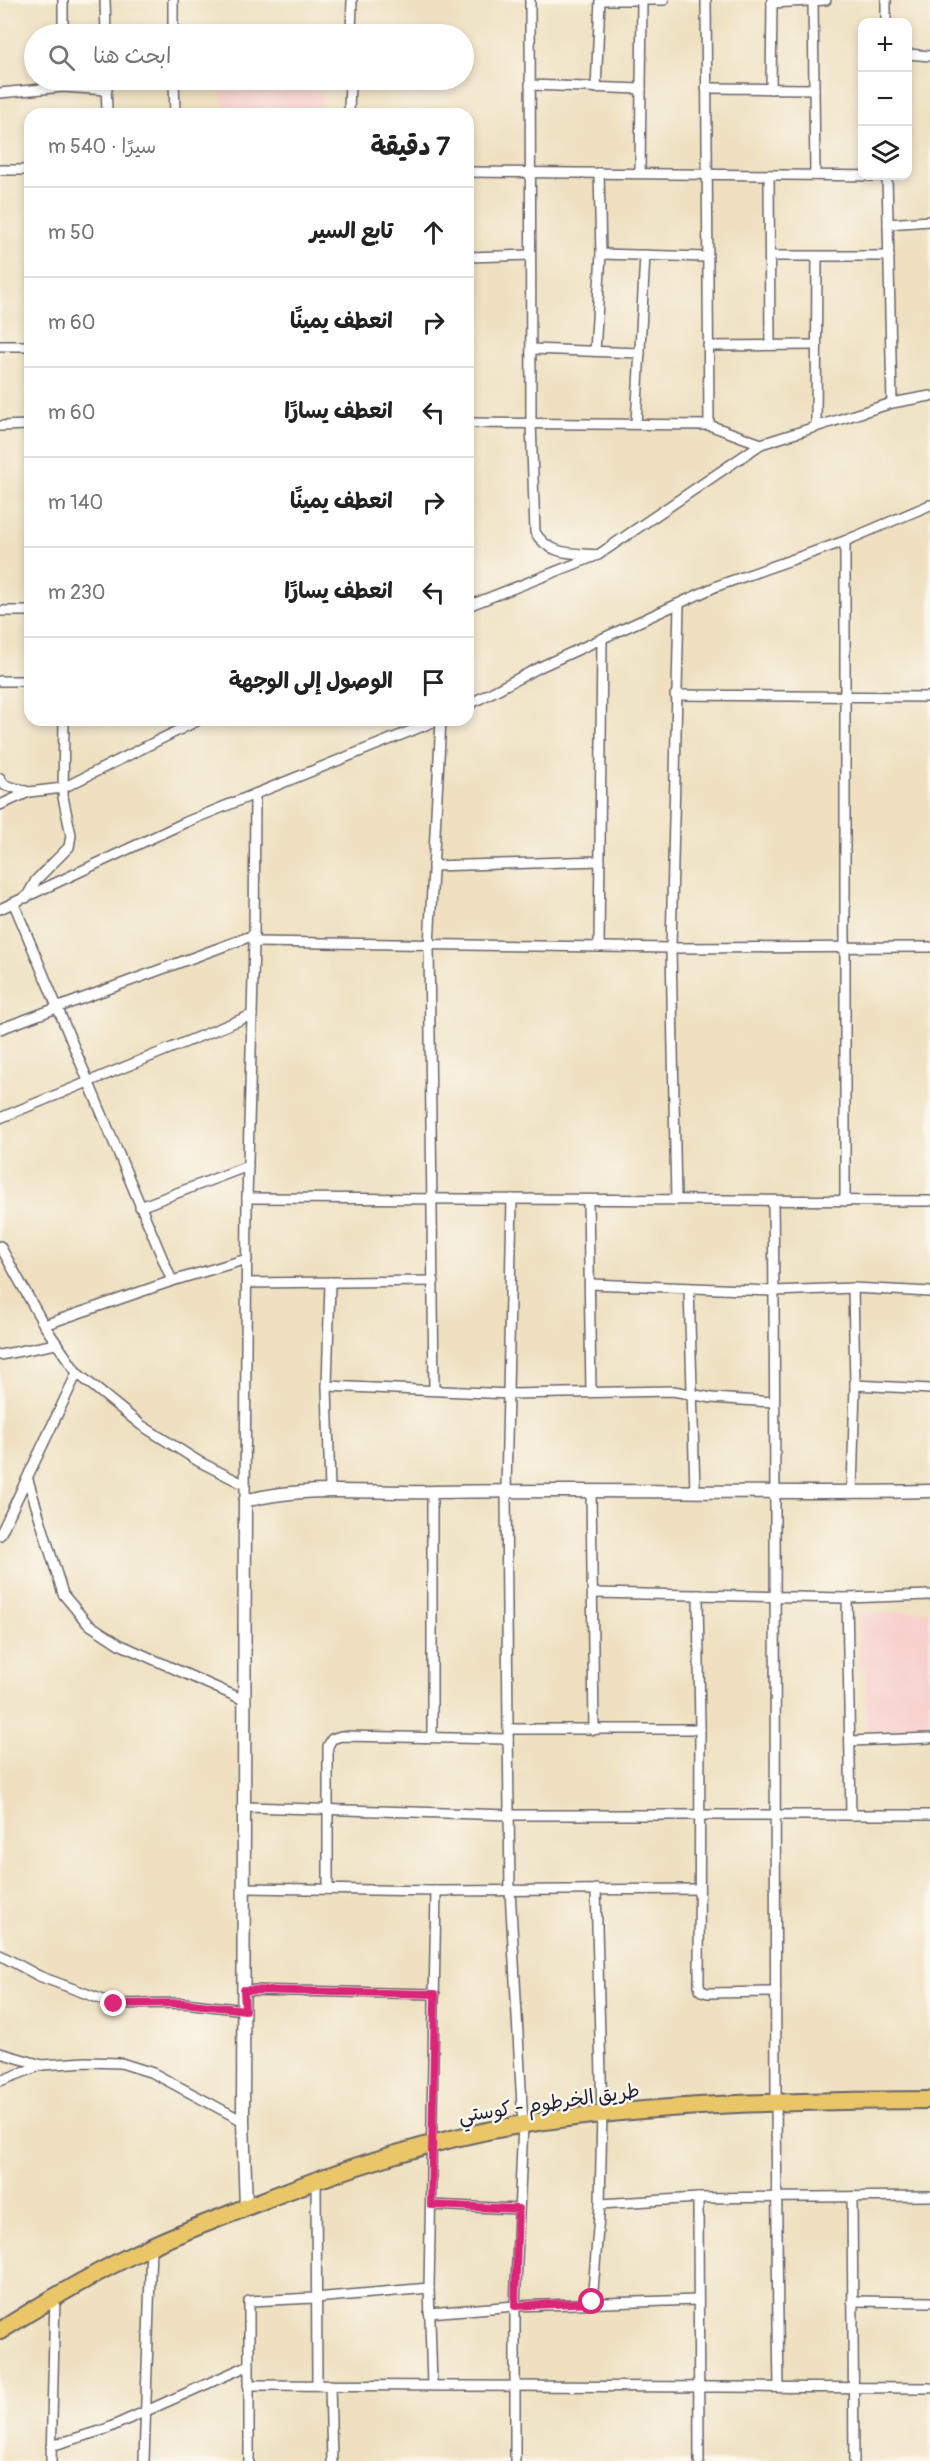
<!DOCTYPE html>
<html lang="ar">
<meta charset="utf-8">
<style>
body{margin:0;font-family:Pangolin,"Playpen Sans Arabic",sans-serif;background:#f2f2f2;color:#222;direction:rtl}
.controls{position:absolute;right:18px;top:18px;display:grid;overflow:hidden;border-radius:12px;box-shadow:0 3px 9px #0003}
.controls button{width:54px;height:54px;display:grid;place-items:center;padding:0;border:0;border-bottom:2px solid #e0e0e0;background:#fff;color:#222;font:30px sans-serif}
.stop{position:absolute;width:18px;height:18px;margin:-14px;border:4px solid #db2777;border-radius:50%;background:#fff}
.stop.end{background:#db2777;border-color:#fff;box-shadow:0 2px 6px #0008}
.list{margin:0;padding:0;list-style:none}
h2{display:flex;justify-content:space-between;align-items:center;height:78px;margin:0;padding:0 24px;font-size:26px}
h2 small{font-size:20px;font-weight:400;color:#767676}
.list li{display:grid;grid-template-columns:39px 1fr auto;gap:18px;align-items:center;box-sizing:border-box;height:90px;padding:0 24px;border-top:2px solid #e0e0e0}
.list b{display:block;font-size:22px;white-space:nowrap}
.list em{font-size:20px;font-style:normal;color:#767676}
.icon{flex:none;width:33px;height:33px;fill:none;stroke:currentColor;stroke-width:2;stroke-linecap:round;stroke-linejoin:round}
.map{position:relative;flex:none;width:930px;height:2461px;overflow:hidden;direction:ltr}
.search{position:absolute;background:#fff;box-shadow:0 3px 9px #0003;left:24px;top:24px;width:450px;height:66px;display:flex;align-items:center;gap:15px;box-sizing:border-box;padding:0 21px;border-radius:33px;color:#767676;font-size:22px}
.panel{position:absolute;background:#fff;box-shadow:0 3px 9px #0003;left:24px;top:108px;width:450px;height:618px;border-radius:18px;direction:rtl}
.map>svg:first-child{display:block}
.built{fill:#f7d0cc}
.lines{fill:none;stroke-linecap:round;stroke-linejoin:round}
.minor-casing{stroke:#69646a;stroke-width:12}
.tertiary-casing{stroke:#69646a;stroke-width:15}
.trunk-casing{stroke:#69646a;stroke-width:20}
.minor{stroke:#fff;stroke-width:9}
.tertiary{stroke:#fff;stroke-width:12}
.trunk{stroke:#e9c769;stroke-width:16}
.route{stroke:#db2777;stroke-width:8}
.labels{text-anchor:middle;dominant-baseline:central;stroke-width:5;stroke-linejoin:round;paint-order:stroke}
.street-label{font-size:20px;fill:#22223b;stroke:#fbf7ec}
</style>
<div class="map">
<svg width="930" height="2461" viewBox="0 0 930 2461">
<rect width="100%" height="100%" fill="#fbf7ec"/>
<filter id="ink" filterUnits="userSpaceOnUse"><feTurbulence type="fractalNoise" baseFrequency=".0167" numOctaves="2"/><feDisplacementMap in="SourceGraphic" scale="12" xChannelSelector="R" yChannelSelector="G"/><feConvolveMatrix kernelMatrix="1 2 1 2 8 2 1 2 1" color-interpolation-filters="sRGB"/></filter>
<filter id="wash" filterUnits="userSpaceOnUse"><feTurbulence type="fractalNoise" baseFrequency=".008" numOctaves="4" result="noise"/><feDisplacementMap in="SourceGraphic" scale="24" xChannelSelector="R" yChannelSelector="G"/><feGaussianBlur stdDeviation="1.35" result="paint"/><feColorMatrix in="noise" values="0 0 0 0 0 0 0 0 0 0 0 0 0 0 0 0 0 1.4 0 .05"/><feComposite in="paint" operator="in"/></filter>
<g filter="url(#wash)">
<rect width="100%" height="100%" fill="#eee0c0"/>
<g class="built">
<path d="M219,80H323V114H224Z"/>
<path d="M930,1611V1733L866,1734L865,1669H858V1613Z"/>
</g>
</g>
<g filter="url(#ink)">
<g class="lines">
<g class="minor-casing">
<g id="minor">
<path d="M63,0V34"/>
<path d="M105,0L106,34"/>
<path d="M173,0V34"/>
<path d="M530,0L531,423L535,532C549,556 574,553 598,555"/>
<path d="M605,0H664"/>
<path d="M706,0L709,425L761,444L892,403L930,396"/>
<path d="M813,0L815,175"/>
<path d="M772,3L826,0"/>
<path d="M886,22V0"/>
<path d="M351,34L352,0"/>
<path d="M908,54L930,56"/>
<path d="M106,80L107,114"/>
<path d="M174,80L175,114"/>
<path d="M530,85L641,89"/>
<path d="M596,88L600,0"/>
<path d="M706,88L814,89"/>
<path d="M771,89L772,0"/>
<path d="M0,93L63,87L107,90"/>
<path d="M349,114L350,80"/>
<path d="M0,170H30"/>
<path d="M468,172L887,176"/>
<path d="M640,173L642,1"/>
<path d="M769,175L770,345"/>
<path d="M887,176L892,403"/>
<path d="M888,224L930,221"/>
<path d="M601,254L707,257"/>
<path d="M771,256H889"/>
<path d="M468,257L530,255"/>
<path d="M0,346H30"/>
<path d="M708,346L816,345"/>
<path d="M531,349L640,353"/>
<path d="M595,351L601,254L599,173"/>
<path d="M468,423L709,425"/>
<path d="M636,424L645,255"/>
<path d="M0,426L30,425"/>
<path d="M816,427L817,257"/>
<path d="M845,541V1201"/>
<path d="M468,606L598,555L761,444"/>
<path d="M0,611H30"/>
<path d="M0,681H30"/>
<path d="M675,695L930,697"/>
<path d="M468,705L540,667L717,586L845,541L930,505"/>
<path d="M0,778L4,785L29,792L63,788L199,720"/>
<path d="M0,805L29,792"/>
<path d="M433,866L600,861"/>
<path d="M26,898L36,880L69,847L71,835L63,797L64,720"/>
<path d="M14,904L172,1281"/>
<path d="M0,909L186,822L438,720"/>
<path d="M254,942L671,948L930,947"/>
<path d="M599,947L602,639"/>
<path d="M0,1029L254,935"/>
<path d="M0,1118L252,1015"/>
<path d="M247,1198L930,1201"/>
<path d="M512,1199L506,1490L508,1729L510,1890L523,2124L515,2306V2461"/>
<path d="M588,1200L591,1391"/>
<path d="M676,1200L671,948L679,604"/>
<path d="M773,1201C778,1596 772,1992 779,2387"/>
<path d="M140,1207L248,1166"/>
<path d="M0,1246L44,1325L77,1373L141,1425L198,1461L245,1485"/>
<path d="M330,1282L327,1386L330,1490"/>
<path d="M247,1283L434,1281"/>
<path d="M590,1284L774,1291L853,1288L930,1292"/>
<path d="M689,1288L695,1491"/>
<path d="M44,1325L172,1281L247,1259"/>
<path d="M0,1355L56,1344"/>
<path d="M855,1385L930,1389"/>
<path d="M327,1386L510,1394L673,1391L712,1398L773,1402"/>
<path d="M434,1389L429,946L441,720"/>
<path d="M28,1480L63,1594L87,1623L119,1644L244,1700"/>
<path d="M591,1490L594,1730"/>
<path d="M852,1492L855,1385L853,1288"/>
<path d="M245,1501L247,1198L254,942L255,794"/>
<path d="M0,1535L77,1373"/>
<path d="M593,1593L847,1598L930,1595"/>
<path d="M698,1595L700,1729L699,1985L701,1991L708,1993L773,1992"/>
<path d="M847,1598L851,1815"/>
<path d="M508,1729H700"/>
<path d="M432,1736V1492"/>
<path d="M850,1741L930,1738"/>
<path d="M244,1807L510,1815H930"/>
<path d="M245,1888L436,1891L699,1889"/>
<path d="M328,1889V1746L332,1739L341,1736L508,1739"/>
<path d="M0,1955L39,1976L114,2004L184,2003L245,2010"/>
<path d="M244,1990L435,1994"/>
<path d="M0,2053L42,2065"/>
<path d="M0,2081L42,2065L86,2062L121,2063L153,2073L243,2121"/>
<path d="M316,2179L317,2385"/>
<path d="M852,2197L854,2461"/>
<path d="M698,2198L699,2461"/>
<path d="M600,2204L698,2198L930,2196"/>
<path d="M431,2205L518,2209"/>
<path d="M852,2301L930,2302"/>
<path d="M592,2303L600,2204L602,2113L596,1889"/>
<path d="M429,2313L515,2306L697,2300"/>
<path d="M248,2385L930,2388"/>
<path d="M330,2385L332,2461"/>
<path d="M432,2385L429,2288L436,1891"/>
<path d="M51,2446L106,2429L247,2366"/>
<path d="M51,2461L55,2296"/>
<path d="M144,2461L151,2246"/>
<path d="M249,2461V2301L315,2298L429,2288"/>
</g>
</g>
<g class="tertiary-casing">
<path id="tertiary" d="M246,2207L243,2121L245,1501C308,1484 371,1494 435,1492C600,1489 765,1494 930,1491"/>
</g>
<g class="trunk-casing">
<path id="trunk" d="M0,2331C48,2300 97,2271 149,2247C181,2232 216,2220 249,2206C338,2170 430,2139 525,2124C659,2103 795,2101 930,2100"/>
</g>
<use href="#minor" class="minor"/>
<use href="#tertiary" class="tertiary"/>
<use href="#trunk" class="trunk"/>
</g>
</g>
<g class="lines" filter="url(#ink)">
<path class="route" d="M114,2004L184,2003L245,2010L244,1990L435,1994L431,2205L518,2209L515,2306L592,2302"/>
</g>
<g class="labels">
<g class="street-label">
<text transform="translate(549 2103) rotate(-8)">طريق الخرطوم - كوستي</text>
</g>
</g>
</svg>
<div class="controls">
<button>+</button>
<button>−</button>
<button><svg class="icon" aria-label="layers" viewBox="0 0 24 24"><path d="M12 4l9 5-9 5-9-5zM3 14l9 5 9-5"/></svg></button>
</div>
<div class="stop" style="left:592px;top:2302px"></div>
<div class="stop end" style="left:114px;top:2004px"></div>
<div class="search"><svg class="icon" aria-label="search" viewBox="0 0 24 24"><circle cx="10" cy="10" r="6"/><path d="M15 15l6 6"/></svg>ابحث هنا</div>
<section class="panel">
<h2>7 دقيقة<small>سيرًا · 540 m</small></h2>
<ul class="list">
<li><svg class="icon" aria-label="ahead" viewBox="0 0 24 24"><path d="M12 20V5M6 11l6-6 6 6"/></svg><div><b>تابع السير</b></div><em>50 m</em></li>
<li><svg class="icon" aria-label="right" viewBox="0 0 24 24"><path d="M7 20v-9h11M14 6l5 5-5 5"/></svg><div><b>انعطف يمينًا</b></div><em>60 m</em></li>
<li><svg class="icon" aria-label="left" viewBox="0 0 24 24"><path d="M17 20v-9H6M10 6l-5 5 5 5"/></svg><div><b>انعطف يسارًا</b></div><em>60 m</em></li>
<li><svg class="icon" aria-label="right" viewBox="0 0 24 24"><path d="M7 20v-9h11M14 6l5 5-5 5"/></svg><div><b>انعطف يمينًا</b></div><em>140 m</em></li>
<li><svg class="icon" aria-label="left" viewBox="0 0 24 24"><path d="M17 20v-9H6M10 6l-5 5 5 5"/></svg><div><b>انعطف يسارًا</b></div><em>230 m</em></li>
<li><svg class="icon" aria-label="arrive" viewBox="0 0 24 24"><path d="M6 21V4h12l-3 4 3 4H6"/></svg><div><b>الوصول إلى الوجهة</b></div></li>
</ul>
</section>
</div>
